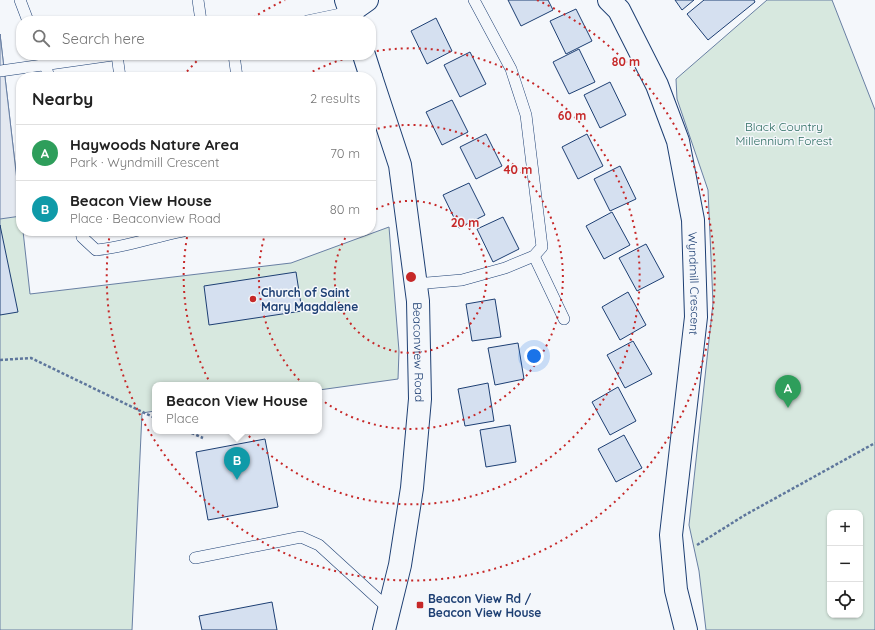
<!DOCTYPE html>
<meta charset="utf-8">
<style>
body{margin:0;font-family:Quicksand,sans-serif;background:#f2f2f2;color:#222}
.controls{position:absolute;right:12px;bottom:12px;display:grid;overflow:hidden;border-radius:8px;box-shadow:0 1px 3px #0004}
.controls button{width:36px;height:36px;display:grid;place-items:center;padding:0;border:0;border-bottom:1px solid #e0e0e0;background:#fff;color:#222;font:20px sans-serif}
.you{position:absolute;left:534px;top:356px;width:14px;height:14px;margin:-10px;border:3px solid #fff;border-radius:50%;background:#1a73e8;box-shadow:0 0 0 6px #1a73e833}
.badge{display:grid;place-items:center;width:26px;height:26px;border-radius:50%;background:#0b8043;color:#fff;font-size:13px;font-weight:700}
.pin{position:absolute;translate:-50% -33px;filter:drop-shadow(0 1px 2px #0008)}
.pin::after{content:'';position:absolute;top:21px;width:14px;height:12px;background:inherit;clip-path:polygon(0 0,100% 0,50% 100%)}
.popup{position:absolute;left:152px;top:382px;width:170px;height:52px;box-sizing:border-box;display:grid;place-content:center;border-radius:8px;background:#fff;filter:drop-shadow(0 1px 3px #0005);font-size:13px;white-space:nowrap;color:#767676}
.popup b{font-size:15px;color:#222}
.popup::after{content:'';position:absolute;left:50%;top:100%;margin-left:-8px;border:8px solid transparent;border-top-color:#fff}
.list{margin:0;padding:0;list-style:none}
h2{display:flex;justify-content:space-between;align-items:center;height:52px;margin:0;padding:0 16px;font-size:17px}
h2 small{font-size:13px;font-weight:400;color:#767676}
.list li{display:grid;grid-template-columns:26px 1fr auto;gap:12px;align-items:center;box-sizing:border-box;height:56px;padding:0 16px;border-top:1px solid #e0e0e0}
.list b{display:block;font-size:15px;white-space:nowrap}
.list p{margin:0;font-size:13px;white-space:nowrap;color:#767676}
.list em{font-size:13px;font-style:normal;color:#767676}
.icon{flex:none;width:22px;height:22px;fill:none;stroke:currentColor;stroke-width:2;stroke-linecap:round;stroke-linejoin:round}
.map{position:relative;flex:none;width:875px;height:630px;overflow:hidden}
.search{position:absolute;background:#fff;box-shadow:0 1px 3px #0004;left:16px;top:16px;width:360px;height:44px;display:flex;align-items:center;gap:10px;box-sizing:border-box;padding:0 14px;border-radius:16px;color:#767676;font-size:15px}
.panel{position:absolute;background:#fff;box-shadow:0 1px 3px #0004;left:16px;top:72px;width:360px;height:164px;border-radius:16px}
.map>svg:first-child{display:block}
.green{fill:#d7e8df;stroke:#687fa3;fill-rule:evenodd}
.parking{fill:#e3e8f0;stroke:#687fa3}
.building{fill:#d5e0f0;stroke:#1d3f73}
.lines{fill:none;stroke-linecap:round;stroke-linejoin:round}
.service-casing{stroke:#1d3f73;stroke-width:12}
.minor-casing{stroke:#1d3f73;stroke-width:24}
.path{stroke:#5e769c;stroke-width:2.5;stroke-dasharray:3 2;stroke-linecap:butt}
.service{stroke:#f4f7fb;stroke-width:11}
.minor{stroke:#f4f7fb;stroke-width:22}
.ring{fill:none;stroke:#c62828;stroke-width:2;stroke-dasharray:2 4}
.poi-dot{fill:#c62828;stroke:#f4f7fb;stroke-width:1.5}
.labels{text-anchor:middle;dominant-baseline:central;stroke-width:3;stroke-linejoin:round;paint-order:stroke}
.park-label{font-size:12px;fill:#2c6c60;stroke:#f4f7fb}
.street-label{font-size:12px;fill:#1d3f73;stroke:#f4f7fb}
.poi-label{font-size:12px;font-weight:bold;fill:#1d3f73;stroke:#f4f7fb;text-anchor:start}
.centre{fill:#c62828;stroke:#f4f7fb;stroke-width:2}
.ring-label{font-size:12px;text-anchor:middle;font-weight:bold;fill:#c62828;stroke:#f4f7fb;stroke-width:3;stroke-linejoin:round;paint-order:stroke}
</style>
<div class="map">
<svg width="875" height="630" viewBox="0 0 875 630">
<rect width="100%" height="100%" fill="#f4f7fb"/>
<g class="green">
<path d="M767,0H832L875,110V630H706L699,571L689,525L713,303L708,190L677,99L676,79ZM830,513H860V615H830Z"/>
<path d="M0,34L21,215V231H23L30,294L291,263L389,227L399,351L398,379L319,390V385H155V411L142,413L132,630H0Z"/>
</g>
<path class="parking" d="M0,34L21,215V216L0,219Z"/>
<g class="building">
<path d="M508,0H548L553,10L521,26Z"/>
<path d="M675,0H694L682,10Z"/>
<path d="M704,0H754L755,2L708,40L687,14Z"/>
<path d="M576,9L592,41L566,54L550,21Z"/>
<path d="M436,18L452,51L427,64L411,31Z"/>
<path d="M579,49L595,82L569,94L553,62Z"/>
<path d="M470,52L486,84L460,97L444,65Z"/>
<path d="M610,82L626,115L600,128L584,95Z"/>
<path d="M452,100L468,132L442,145L426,112Z"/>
<path d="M486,134L502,166L476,179L460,147Z"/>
<path d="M587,134L603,166L578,179L562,147Z"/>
<path d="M620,166L636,199L610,211L594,179Z"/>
<path d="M469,183L485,215L459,228L443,195Z"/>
<path d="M612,212L630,245L604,259L586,226Z"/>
<path d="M503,217L519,249L493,262L477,229Z"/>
<path d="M0,225L18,312L0,315Z"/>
<path d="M646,244L664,277L637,291L619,258Z"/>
<path d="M296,272L302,311L209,325L204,286Z"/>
<path d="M628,292L646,325L620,340L602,307Z"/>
<path d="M495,299L501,337L472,341L466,304Z"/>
<path d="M633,341L652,374L625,388L607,355Z"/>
<path d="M518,343L524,379L495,385L488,348Z"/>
<path d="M488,383L494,421L465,426L458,389Z"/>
<path d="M618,387L636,421L610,435L592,402Z"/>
<path d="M510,425L516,462L486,467L480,430Z"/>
<path d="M624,435L642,468L616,482L598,449Z"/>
<path d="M265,439L278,507L208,520L196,452Z"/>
<path d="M272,602L277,630H202L199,616Z"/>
</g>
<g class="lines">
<g class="service-casing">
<g id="service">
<path d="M20,0L28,21"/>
<path d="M198,0L201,21"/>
<path d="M307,21L350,12"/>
<path d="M42,55L49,77"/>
<path d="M117,55L120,77"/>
<path d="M234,55L237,77"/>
<path d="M0,71L113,55"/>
<path d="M81,231L82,237L96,250C126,247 153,237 183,231"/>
<path d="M534,256L564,319"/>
<path d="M415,284L462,280L505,268L534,256L542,247L526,115L511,69L474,0"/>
<path d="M195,558L301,537L319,545L389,609"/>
</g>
</g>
<g class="minor-casing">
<g id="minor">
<path d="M346,0L353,21"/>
<path id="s1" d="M609,0L619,10L657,85L678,141L693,220L696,317L671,535L676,590L686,630"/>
<path d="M350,12L367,0"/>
<path d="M364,55L371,77"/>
<path id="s2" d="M371,77L400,165L418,301L420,399L412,488L400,565L384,630"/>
</g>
</g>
<g class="path">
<path d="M0,360L31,358L155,418"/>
<path d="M187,431L203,438"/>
<path d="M697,545L745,515L875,443"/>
</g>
<use href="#service" class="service"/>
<use href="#minor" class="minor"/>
</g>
<g class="ring">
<path d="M371 212A76 76 0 1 1 350 231"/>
<path d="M372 130A152 152 0 1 1 266 231"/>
<path d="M302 77A228 228 0 0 1 358 55M371 52A228 228 0 1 1 188 232"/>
<path d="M183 76A304 304 0 0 1 202 56M248 21A304 304 0 0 1 285 0M537 0A304 304 0 1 1 110 232"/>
</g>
<g class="poi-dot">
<circle cx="253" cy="299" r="4"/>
<rect x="416" y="601" width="8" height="8" rx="2"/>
</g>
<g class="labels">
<g class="park-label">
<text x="784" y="126">Black Country<tspan x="784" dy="14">Millennium Forest</tspan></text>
</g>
<g class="street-label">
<text stroke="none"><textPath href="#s1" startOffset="302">Wyndmill Crescent</textPath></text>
<text stroke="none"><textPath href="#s2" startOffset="281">Beaconview Road</textPath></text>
</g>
<g class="poi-label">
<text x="261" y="292">Church of Saint<tspan x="261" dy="14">Mary Magdalene</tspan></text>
<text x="428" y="598">Beacon View Rd /<tspan x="428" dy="14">Beacon View House</tspan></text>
</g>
</g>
<circle cx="411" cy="277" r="6" class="centre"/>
<g class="ring-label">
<text x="626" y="66">80 m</text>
<text x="572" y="120">60 m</text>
<text x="518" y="174">40 m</text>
<text x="465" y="227">20 m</text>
</g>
</svg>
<div class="controls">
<button>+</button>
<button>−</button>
<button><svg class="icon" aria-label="locate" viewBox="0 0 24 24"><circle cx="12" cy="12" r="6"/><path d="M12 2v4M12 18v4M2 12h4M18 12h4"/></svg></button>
</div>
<div class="you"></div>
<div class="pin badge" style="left:788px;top:408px;background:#2e9e5b">A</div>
<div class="pin badge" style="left:237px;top:480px;background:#0f9aa8">B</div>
<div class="popup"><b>Beacon View House</b>Place</div>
<div class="search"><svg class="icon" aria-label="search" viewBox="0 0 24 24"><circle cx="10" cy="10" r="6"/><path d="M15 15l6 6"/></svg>Search here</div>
<section class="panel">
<h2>Nearby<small>2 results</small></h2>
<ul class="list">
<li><span class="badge" style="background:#2e9e5b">A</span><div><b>Haywoods Nature Area</b><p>Park · Wyndmill Crescent</p></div><em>70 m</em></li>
<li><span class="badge" style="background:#0f9aa8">B</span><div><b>Beacon View House</b><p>Place · Beaconview Road</p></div><em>80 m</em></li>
</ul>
</section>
</div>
